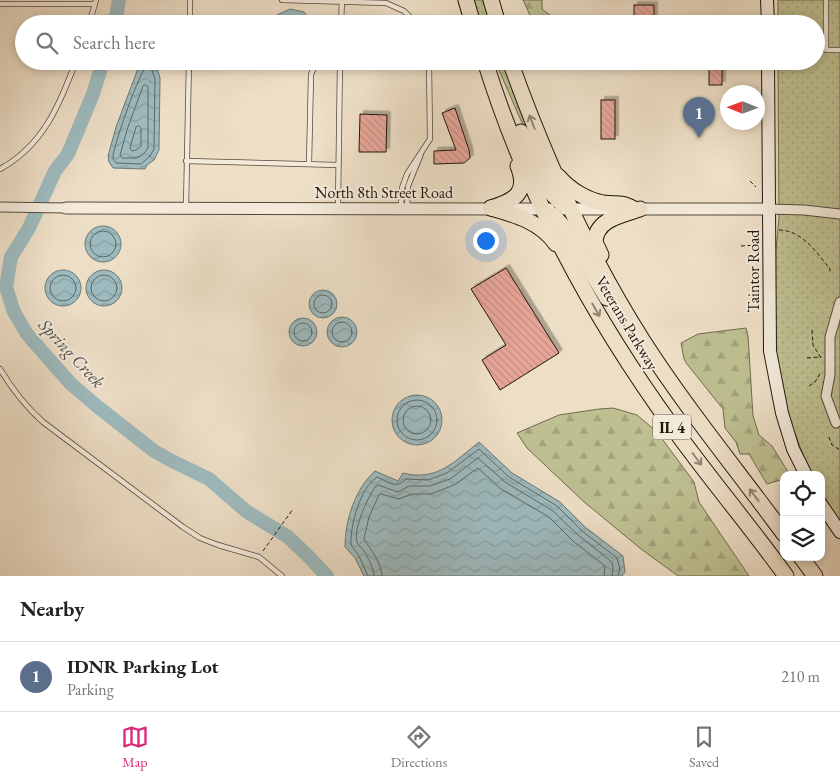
<!DOCTYPE html>
<style>
body{margin:0;font-family:"EB Garamond",serif;background:#f6f6f6;color:#222}
.controls{position:absolute;right:15px;bottom:15px;display:grid;overflow:hidden;border-radius:10px;box-shadow:0 2px 8px #0003}
.controls button{width:45px;height:45px;display:grid;place-items:center;padding:0;border:0;border-bottom:1px solid #e0e0e0;background:#fff;color:#222;font:25px sans-serif}
.compass{position:absolute;left:720px;top:85px;width:45px;height:45px;border-radius:50%;background:#fff;box-shadow:0 2px 8px #0003;rotate:271deg}
.you{position:absolute;left:485px;top:240px;width:18px;height:18px;margin:-12px;border:4px solid #fff;border-radius:50%;background:#1a73e8;box-shadow:0 0 0 8px #1a73e833}
.badge{display:grid;place-items:center;width:32px;height:32px;border-radius:50%;background:#db2777;color:#fff;font-size:16px;font-weight:700}
.pin{position:absolute;translate:-50% -41px;filter:drop-shadow(0 1px 2px #0008)}
.pin::after{content:'';position:absolute;top:26px;width:18px;height:15px;background:inherit;clip-path:polygon(0 0,100% 0,50% 100%)}
.list{margin:0;padding:0;list-style:none}
h2{display:flex;justify-content:space-between;align-items:center;height:65px;margin:0;padding:0 20px;font-size:21px}
h2 small{font-size:16px;font-weight:400;color:#767676}
.list li{display:grid;grid-template-columns:32px 1fr auto;gap:15px;align-items:center;box-sizing:border-box;height:70px;padding:0 20px;border-top:1px solid #e0e0e0}
.list b{display:block;font-size:19px;white-space:nowrap}
.list p{margin:0;font-size:16px;white-space:nowrap;color:#767676}
.list em{font-size:16px;font-style:normal;color:#767676}
.icon{flex:none;width:28px;height:28px;fill:none;stroke:currentColor;stroke-width:2;stroke-linecap:round;stroke-linejoin:round}
.map{position:relative;flex:none;width:840px;height:576px;overflow:hidden}
.search{position:absolute;background:#fff;box-shadow:0 2px 8px #0003;left:15px;right:15px;top:15px;height:55px;display:flex;align-items:center;gap:12px;box-sizing:border-box;padding:0 18px;border-radius:28px;color:#767676;font-size:19px}
.sheet{height:135px;background:#fff}
nav{display:flex;justify-content:space-around;align-items:center;box-sizing:border-box;height:70px;border-top:1px solid #e0e0e0;background:#fff;font-size:14px;color:#767676}
nav a{display:grid;justify-items:center;gap:2px}
nav .on{color:#db2777}
.map>svg:first-child{display:block}
.grass{fill:url(#grass-dots);stroke:#706b4e}
.forest{fill:url(#forest-firs);stroke:#706b4e}
.water{fill:url(#water-waves);stroke:#6b7877}
.lines{fill:none;stroke-linecap:round;stroke-linejoin:round}
.shore{stroke:#5f6865;stroke-width:1}
.river{stroke:#9dbabe;stroke-width:14}
.building{fill:url(#building-back-hatch);stroke:#21160c;filter:url(#shadow)}
.service-casing{stroke:#54483a;stroke-width:6}
.minor-casing{stroke:#54483a;stroke-width:11}
.tertiary-casing{stroke:#54483a;stroke-width:13}
.secondary-casing{stroke:#21160c;stroke-width:14}
.trunk-casing{stroke:#21160c;stroke-width:17}
.path{stroke:#21160c;stroke-width:1;stroke-dasharray:4 2.5;stroke-linecap:butt}
.service{stroke:#f3eada;stroke-width:4.5}
.minor{stroke:#f3eada;stroke-width:9}
.tertiary{stroke:#f3eada;stroke-width:11}
.secondary{stroke:#f3eada;stroke-width:12}
.trunk{stroke:#eddec6;stroke-width:15}
.oneway{stroke:#918472}
.labels{text-anchor:middle;dominant-baseline:central;stroke-width:4;stroke-linejoin:round;paint-order:stroke}
.shield{fill:#f3eada;stroke:#60564a;stroke-width:1}
.shield-label{font-size:15px;font-weight:bold;fill:#21160c}
.street-label{font-size:16px;fill:#21160c;stroke:#f3eada}
.water-label{font-size:18px;font-style:italic;fill:#4c4f4a;stroke:#f3eada}
</style>
<div class="map">
<svg width="840" height="576" viewBox="0 0 840 576">
<defs>
<pattern id="grass-dots" width="8" height="8" patternUnits="userSpaceOnUse" patternTransform="scale(1.25)"><rect width="8" height="8" fill="#bec091"/><path d="M2 2h.1M6 6h.1" fill="none" stroke="#a3a47c" stroke-width="1.8" stroke-linecap="round"/></pattern>
<pattern id="forest-firs" width="22" height="20" patternUnits="userSpaceOnUse" patternTransform="scale(1.25)"><rect width="22" height="20" fill="#bec091"/><path d="M5 1l3.5 6h-7zM16 11l3.5 6h-7z" fill="#a3a47c"/></pattern>
<pattern id="water-waves" width="16" height="10" patternUnits="userSpaceOnUse" patternTransform="scale(1.25)"><rect width="16" height="10" fill="#9dbabe"/><path d="M0 5q4-4 8 0t8 0" fill="none" stroke="#879fa2"/></pattern>
<pattern id="building-back-hatch" width="6" height="6" patternUnits="userSpaceOnUse" patternTransform="scale(1.25)"><rect width="6" height="6" fill="#e6a597"/><path d="M-1 5l2 2M0 0l6 6M5-1l2 2" fill="none" stroke="#c58d81"/></pattern>
<filter id="shadow"><feDropShadow dx="3.5" dy="-3.5" stdDeviation="0" flood-color="#0004"/></filter>
</defs>
<rect width="100%" height="100%" fill="#eddec6"/>
<filter id="stains"><feTurbulence type="fractalNoise" baseFrequency=".004" numOctaves="4"/><feColorMatrix values="0 0 0 0 .2 0 0 0 0 .09 0 0 0 0 .02 0 0 0 .5 -.17"/></filter>
<radialGradient id="worn" r=".72"><stop offset=".6" stop-color="#630" stop-opacity="0"/><stop offset="1" stop-color="#630" stop-opacity=".3"/></radialGradient>
<g class="grass">
<path d="M472,0H484L491,24H480Z"/>
<path d="M778,0H840V522L821,492V475H811L787,413L775,346L776,250L779,218L778,61H816V24H778Z"/>
<path d="M495,61H503L535,147L533,148Z"/>
</g>
<g class="forest">
<path d="M523,0H542V9L555,19L644,20L646,24H534Z"/>
<path d="M746,328L748,336L753,416L759,435L772,446L790,475H784V479L767,484L749,454H740L736,442L725,428L723,409L687,364L684,359L681,343L698,334Z"/>
<path d="M613,408L637,415L657,432L694,482L699,502L749,576H678L641,549L583,501L527,448L517,433L559,415L599,409Z"/>
</g>
<g class="water">
<path d="M290,9L304,12L314,24H271L277,15Z"/>
<path d="M142,61H155L160,78L159,150L154,160L147,165L145,169L113,168L109,162L108,156L116,127L137,71Z"/>
<circle cx="103" cy="244" r="18"/>
<circle cx="63" cy="288" r="18"/>
<circle cx="104" cy="288" r="18"/>
<circle cx="323" cy="304" r="14"/>
<circle cx="342" cy="332" r="15"/>
<circle cx="303" cy="332" r="14"/>
<circle cx="417" cy="420" r="25"/>
<path d="M479,442L512,473L560,502L585,527L623,556L625,572L622,576H364L355,558L345,547C345,520 355,489 375,471L398,481L403,473C437,482 455,461 479,442Z"/>
</g>
<g class="lines">
<g class="shore">
<path d="M148,63L150,65L155,79L154,149L150,156L141,164L116,163C114,160 113,161 113,156C115,142 139,72 148,63Z"/>
<path d="M146,85L148,87V148C142,159 134,158 122,158L120,155L127,130L143,86Z"/>
<path d="M139,126L141,128V146L136,150L132,151L130,148L136,127Z"/>
<circle cx="103" cy="244" r="13"/>
<circle cx="63" cy="288" r="13"/>
<circle cx="104" cy="288" r="13"/>
<circle cx="323" cy="304" r="9"/>
<circle cx="342" cy="332" r="10"/>
<circle cx="303" cy="332" r="9"/>
<circle cx="417" cy="420" r="20"/>
<circle cx="417" cy="420" r="14"/>
<path d="M368,576L359,556L351,545C350,526 360,488 377,477C389,482 396,490 406,479L428,480L447,473L479,449L509,477L557,506L582,531L617,558L620,569L618,576"/>
<path d="M374,576C374,569 368,557 364,551C362,548 358,545 357,542C353,528 368,498 375,487L378,485L398,492L409,486H430L450,479L478,458L505,482L553,511L578,535L612,562L613,568L612,576"/>
<path d="M382,576C381,562 371,550 364,539L369,517L379,495L381,494L399,499L412,494H431L454,485L478,468L501,489L549,517L573,541L605,566L604,576"/>
</g>
<g class="river">
<path d="M115,24L119,0"/>
<path d="M103,61L93,94L68,154L55,171L29,228L11,257L6,287L14,312L27,334L48,358L71,384L98,407L154,451L172,461L209,479L246,511L288,537L308,556L327,576"/>
</g>
</g>
<g class="building">
<rect x="634" y="5" width="20" height="14"/>
<rect x="709" y="69" width="13" height="16"/>
<rect x="601" y="100" width="14" height="39"/>
<path d="M455,108L469,150L470,158L464,163L434,164V151L456,150L442,113Z"/>
<path d="M360,114L387,115L386,152H359Z"/>
<path d="M506,268L559,353L500,390L482,360L506,345L471,289Z"/>
</g>
<g class="lines">
<g class="service-casing">
<g id="service">
<path d="M282,0L386,3L404,11L417,24"/>
<path d="M826,0V50H840"/>
<path d="M0,4H95"/>
<path d="M89,24L96,0"/>
<path d="M190,24V0"/>
<path d="M341,24L342,0"/>
<path d="M186,161L338,165"/>
<path d="M309,164L311,75C315,59 327,63 340,63"/>
<path d="M0,169C43,146 60,104 76,61"/>
<path d="M186,207L189,61"/>
<path d="M338,207L340,61"/>
<path d="M401,207L402,188L407,174L430,139L429,61"/>
<path d="M407,209L408,186L421,154"/>
<path d="M0,369C12,389 25,406 43,422L183,527L200,538L218,545L259,557L282,576"/>
</g>
</g>
<g class="minor-casing">
<g id="minor">
<path d="M0,207L66,208"/>
<path d="M769,209L804,210L840,214"/>
<path d="M836,423L826,396L830,375V337L840,302"/>
</g>
</g>
<g class="tertiary-casing">
<g id="tertiary">
<path d="M66,208L549,209"/>
<path d="M565,209H612"/>
<path d="M633,209H769"/>
</g>
</g>
<g class="secondary-casing">
<g id="secondary">
<path d="M767,0L768,24"/>
<path d="M768,61L770,351L782,413L793,449L806,475"/>
<path d="M821,504L840,532"/>
</g>
</g>
<g class="trunk-casing">
<g id="trunk">
<path d="M466,0L473,24"/>
<path d="M491,0L498,24"/>
<path d="M485,61C526,193 593,318 674,429C710,479 750,526 786,576"/>
<path d="M510,61C545,159 587,253 643,341C686,408 737,470 784,534"/>
<path d="M521,132L551,193L562,204"/>
<path d="M558,176C569,189 586,200 603,203C618,205 619,201 634,209"/>
<path d="M491,208C514,201 529,193 518,166"/>
<path d="M491,208C516,215 541,222 556,244"/>
<path d="M553,215L563,226L607,298"/>
<path d="M601,255L595,242C596,219 622,215 640,209"/>
<path d="M801,557L815,576"/>
</g>
</g>
<g class="path">
<path d="M750,181L756,187"/>
<path d="M779,230C802,230 817,253 830,269V274"/>
<path d="M741,246L755,245L756,233L760,231"/>
<path d="M812,330L813,345L821,358"/>
<path d="M807,358L821,357"/>
<path d="M809,386L815,382L821,372"/>
<path d="M829,437L832,445L840,450"/>
<path d="M263,551L293,509"/>
</g>
<use href="#service" class="service"/>
<use href="#minor" class="minor"/>
<use href="#tertiary" class="tertiary"/>
<use href="#secondary" class="secondary"/>
<use href="#trunk" class="trunk"/>
</g>
<defs><path id="oneway-shaft" d="M-6 0H5M1.5-3L5.5 0L1.5 3" fill="none" stroke-width="1.6" stroke-linecap="round" stroke-linejoin="round" transform="scale(1.25)"/></defs>
<g class="oneway">
<use href="#oneway-shaft" transform="translate(532 122) rotate(-111)"/>
<use href="#oneway-shaft" transform="translate(596 310) rotate(60)"/>
<use href="#oneway-shaft" transform="translate(697 459) rotate(53)"/>
<use href="#oneway-shaft" transform="translate(754 495) rotate(-128)"/>
</g>
<g class="labels">
<rect class="shield" x="653" y="414.5" width="38" height="25" rx="4"/>
<g class="shield-label">
<text x="672" y="427">IL 4</text>
</g>
<g class="street-label">
<text x="384" y="192">North 8th Street Road</text>
<text transform="translate(753 271) rotate(-90)">Taintor Road</text>
<text transform="translate(627 323) rotate(59)">Veterans Parkway</text>
</g>
<g class="water-label">
<text transform="translate(72 353) rotate(47)">Spring Creek</text>
</g>
</g>
<rect width="100%" height="100%" filter="url(#stains)"/>
<rect width="100%" height="100%" fill="url(#worn)"/>
</svg>
<div class="controls">
<button><svg class="icon" aria-label="locate" viewBox="0 0 24 24"><circle cx="12" cy="12" r="6"/><path d="M12 2v4M12 18v4M2 12h4M18 12h4"/></svg></button>
<button><svg class="icon" aria-label="layers" viewBox="0 0 24 24"><path d="M12 4l9 5-9 5-9-5zM3 14l9 5 9-5"/></svg></button>
</div>
<svg class="compass" viewBox="-18 -18 36 36"><path d="M0-13l5 13h-10z" fill="#e53935"/><path d="M0 13l5-13h-10z" fill="#767676"/></svg>
<div class="you"></div>
<div class="pin badge" style="left:699px;top:138px;background:#5c6f8a">1</div>
<div class="search"><svg class="icon" aria-label="search" viewBox="0 0 24 24"><circle cx="10" cy="10" r="6"/><path d="M15 15l6 6"/></svg>Search here</div>
</div>
<section class="sheet">
<h2>Nearby<small></small></h2>
<ul class="list">
<li><span class="badge" style="background:#5c6f8a">1</span><div><b>IDNR Parking Lot</b><p>Parking</p></div><em>210 m</em></li>
</ul>
</section>
<nav>
<a class="on"><svg class="icon" aria-label="map" viewBox="0 0 24 24"><path d="M3 6l6-2 6 2 6-2v14l-6 2-6-2-6 2zM9 4v14M15 6v14"/></svg>Map</a>
<a><svg class="icon" aria-label="directions" viewBox="0 0 24 24"><path d="M12 3l9 9-9 9-9-9zM9 14v-3h6M13 9l2 2-2 2"/></svg>Directions</a>
<a><svg class="icon" aria-label="saved" viewBox="0 0 24 24"><path d="M7 4h10v16l-5-4-5 4z"/></svg>Saved</a>
</nav>
